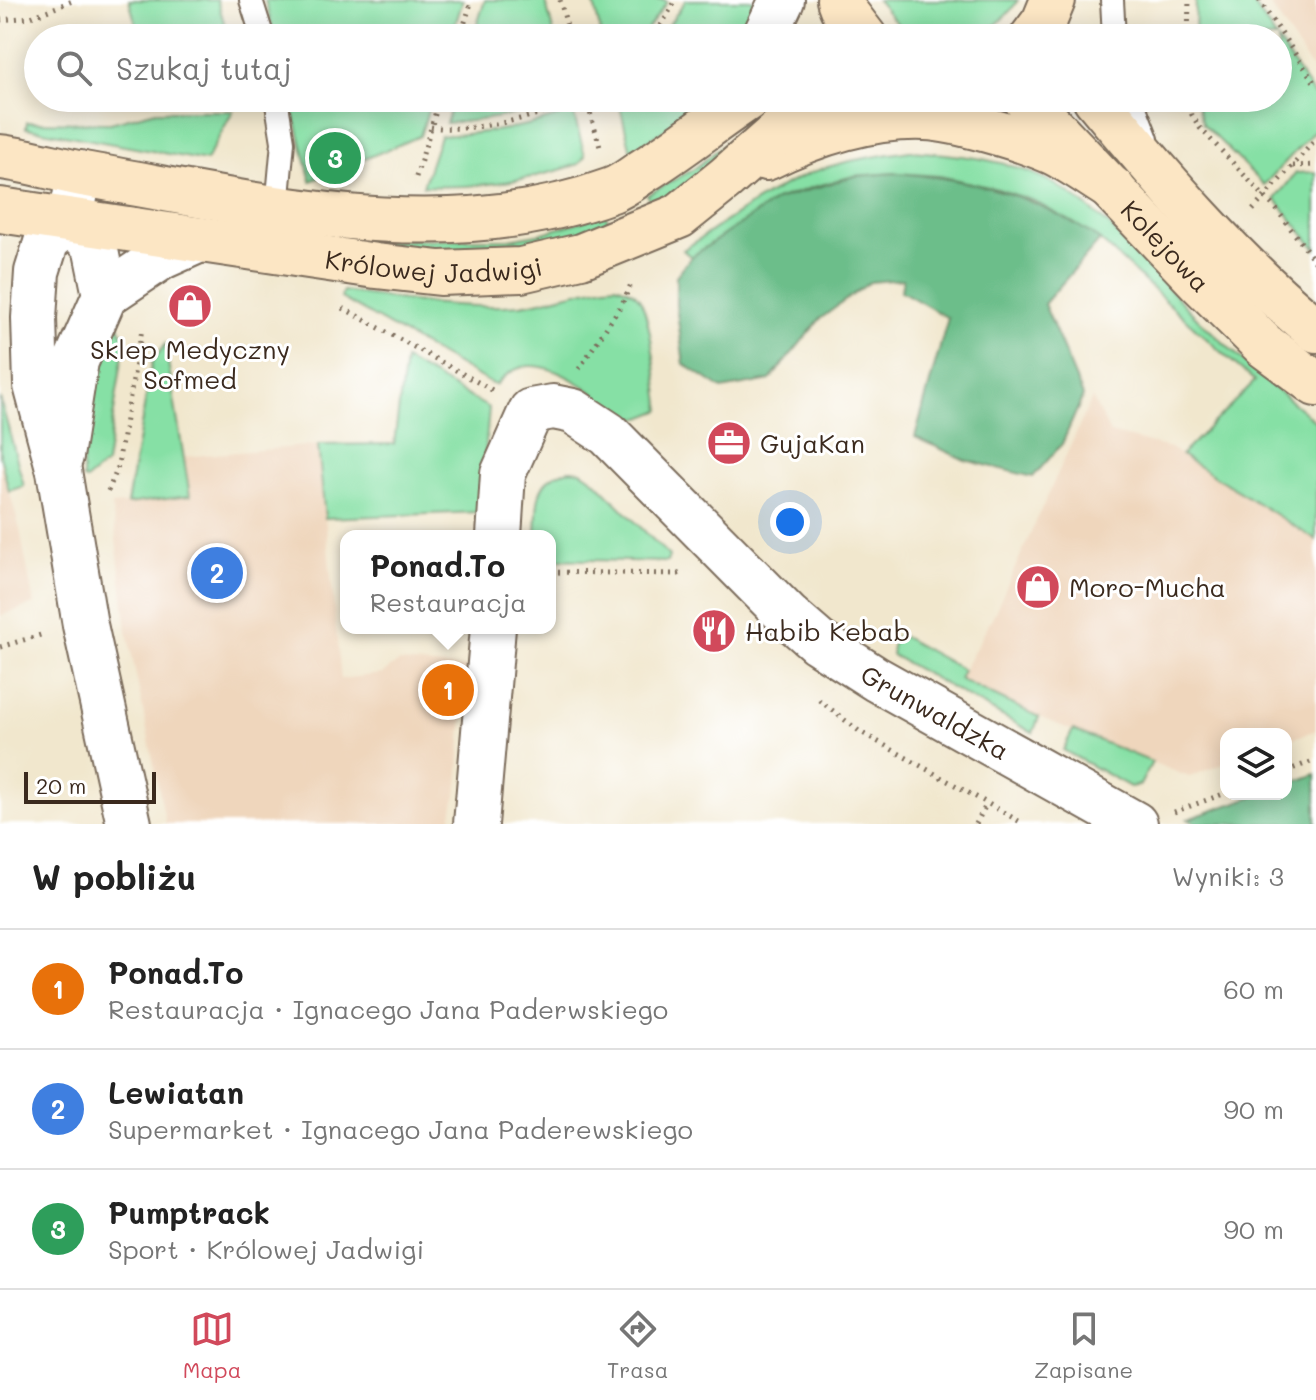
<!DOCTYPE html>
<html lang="pl">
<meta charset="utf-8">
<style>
body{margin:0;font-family:Mali,sans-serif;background:#f6f6f6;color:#222}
.controls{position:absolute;right:24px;bottom:24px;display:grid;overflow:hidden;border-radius:16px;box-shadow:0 4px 20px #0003}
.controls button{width:72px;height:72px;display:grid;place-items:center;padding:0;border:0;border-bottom:2px solid #e0e0e0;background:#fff;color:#222;font:40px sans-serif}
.scale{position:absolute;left:24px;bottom:20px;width:132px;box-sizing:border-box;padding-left:8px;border:4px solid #3b2a1e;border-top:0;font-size:22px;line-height:28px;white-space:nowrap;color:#3b2a1e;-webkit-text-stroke:6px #fff;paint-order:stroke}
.you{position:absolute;left:790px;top:522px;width:28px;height:28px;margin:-20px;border:6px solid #fff;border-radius:50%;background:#1a73e8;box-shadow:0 0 0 12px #1a73e833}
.badge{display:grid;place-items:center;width:52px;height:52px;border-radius:50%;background:#d1495b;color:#fff;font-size:26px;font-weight:700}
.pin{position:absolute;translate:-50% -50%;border:4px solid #fff;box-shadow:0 2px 8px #0006}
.popup{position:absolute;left:340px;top:530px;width:216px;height:104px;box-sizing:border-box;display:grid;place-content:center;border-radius:16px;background:#fff;filter:drop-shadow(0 2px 6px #0005);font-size:26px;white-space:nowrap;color:#767676}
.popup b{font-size:30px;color:#222}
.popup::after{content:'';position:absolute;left:50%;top:100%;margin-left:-16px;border:16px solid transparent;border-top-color:#fff}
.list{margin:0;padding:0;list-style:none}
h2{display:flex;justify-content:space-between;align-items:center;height:104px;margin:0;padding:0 32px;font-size:34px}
h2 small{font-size:26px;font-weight:400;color:#767676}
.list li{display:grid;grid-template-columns:52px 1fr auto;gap:24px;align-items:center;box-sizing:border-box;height:120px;padding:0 32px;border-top:2px solid #e0e0e0}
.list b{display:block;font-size:30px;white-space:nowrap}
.list p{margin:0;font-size:26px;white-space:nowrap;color:#767676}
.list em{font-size:26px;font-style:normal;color:#767676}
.icon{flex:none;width:44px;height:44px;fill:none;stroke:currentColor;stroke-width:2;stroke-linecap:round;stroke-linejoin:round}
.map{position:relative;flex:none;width:1316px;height:824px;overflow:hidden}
.search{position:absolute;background:#fff;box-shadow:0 4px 20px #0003;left:24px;right:24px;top:24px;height:88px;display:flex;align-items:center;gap:20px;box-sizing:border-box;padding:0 28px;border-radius:44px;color:#767676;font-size:30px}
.sheet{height:464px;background:#fff}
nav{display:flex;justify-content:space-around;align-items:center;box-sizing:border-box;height:112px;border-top:2px solid #e0e0e0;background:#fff;font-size:22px;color:#767676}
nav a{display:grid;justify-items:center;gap:4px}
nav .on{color:#d1495b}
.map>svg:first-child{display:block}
.built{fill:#efd6bc}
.green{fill:#86e0a5;stroke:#608562;stroke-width:2}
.forest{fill:#6cbe8a;stroke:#547454;stroke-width:2}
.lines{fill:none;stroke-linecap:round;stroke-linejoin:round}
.lane-casing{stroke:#7b6c5b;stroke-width:26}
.street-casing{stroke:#7b6c5b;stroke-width:48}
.secondary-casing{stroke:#7b6c5b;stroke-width:48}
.path{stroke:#7b6c5b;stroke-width:5;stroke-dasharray:2 6;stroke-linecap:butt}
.lane{stroke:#fff;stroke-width:22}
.street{stroke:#fff;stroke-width:44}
.secondary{stroke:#fce6c4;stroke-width:44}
.labels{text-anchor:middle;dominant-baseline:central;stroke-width:6;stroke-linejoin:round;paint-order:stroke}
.street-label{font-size:26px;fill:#3b2a1e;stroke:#fff}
.poi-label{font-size:26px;fill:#3b2a1e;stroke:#fff;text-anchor:start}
</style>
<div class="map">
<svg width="1316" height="824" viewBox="0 0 1316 824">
<rect width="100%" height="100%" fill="#fff"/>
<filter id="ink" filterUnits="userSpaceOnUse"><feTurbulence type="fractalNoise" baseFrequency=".0125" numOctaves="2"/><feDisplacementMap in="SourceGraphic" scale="16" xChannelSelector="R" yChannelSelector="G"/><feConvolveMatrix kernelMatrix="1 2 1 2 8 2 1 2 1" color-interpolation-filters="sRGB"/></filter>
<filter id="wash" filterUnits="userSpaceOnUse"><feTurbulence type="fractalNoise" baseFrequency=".006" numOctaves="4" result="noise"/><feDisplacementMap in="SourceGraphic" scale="32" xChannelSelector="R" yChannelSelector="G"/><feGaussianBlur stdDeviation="1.8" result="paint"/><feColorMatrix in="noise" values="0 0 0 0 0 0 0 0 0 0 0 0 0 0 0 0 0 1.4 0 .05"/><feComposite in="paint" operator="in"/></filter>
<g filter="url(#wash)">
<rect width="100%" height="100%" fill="#f1e7cd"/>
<g class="built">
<path d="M1267,0H1316V75Z"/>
<path d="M1092,398L1110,433L1170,448L1316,540V730L1286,741V734H1226V763L1189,777L1039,717L959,679L995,612Z"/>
<path d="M318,445L341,679L382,674L399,662L466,668L458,785L450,824H166L127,631L112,505L127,504L183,457Z"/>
<path d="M0,456L20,530L34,604L0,616Z"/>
</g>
<g class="green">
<path d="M129,0H217L229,38H140Z"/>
<path d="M265,0H463L451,38H275Z"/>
<path d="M485,0H545L555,38H473Z"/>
<path d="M593,0H664L667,2L641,38H602Z"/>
<path d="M686,0H763L746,38H660Z"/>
<path d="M877,0H1018C1009,14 997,26 982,33C958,45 918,40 898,24C890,17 884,7 877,0Z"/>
<path d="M1196,0H1251L1276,38H1195Z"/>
<path d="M1278,41L1316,98V129L1264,185L1203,124L1195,98H1278Z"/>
<path d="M290,98H432L420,136L311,181Z"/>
<path d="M454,98H565C527,114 487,121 446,123Z"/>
<path d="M618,98H704L677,122L631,152Z"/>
<path d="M781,98H798L678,191L651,205L647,195L694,169Z"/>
<path d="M846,98H1005L1032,114L834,110Z"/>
<path d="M156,111H233L206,161L26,128L27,122L110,123Z"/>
<path d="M573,111L585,156L579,164C528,181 478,189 423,186L440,136C486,133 530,128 573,111Z"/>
<path d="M910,151C960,155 1012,159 1056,185C1109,216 1147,267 1189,310C1229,350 1272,386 1316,422V540L1181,455L1255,381L1222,353L1100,240L1034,201L998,189L940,176L896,173L854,176L813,187L776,200L691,257L683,250C723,224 762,194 806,175C839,161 875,156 910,151Z"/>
<path d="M1316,172V249L1275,199L1296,173Z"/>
<path d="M605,214L610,224C580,234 551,243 520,248C470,257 417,249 367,243V240L510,239L543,233Z"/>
<path d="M616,285C624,288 633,290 638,297C651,312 657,387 661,410L641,418L616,417C604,395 555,364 529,366C516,367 504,376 496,385L492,384L341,298L343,291C402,300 460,310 520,305C553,301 583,287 616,285Z"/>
<path d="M116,318L125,340L106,464L86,480L83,479V449L93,374Z"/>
<path d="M165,344L190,496L127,504L152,363Z"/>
<path d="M405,360L489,408L480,512L325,518L318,445L394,444Z"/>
<path d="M0,398L24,486L9,491L0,456Z"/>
<path d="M570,470L581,471L594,480L669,556L667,562L550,559V536H536C538,505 533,477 570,470Z"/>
<path d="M898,634L963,670L959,679L1039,717L1033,733L892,655V646Z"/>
<path d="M1073,730L1152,762L1140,785L1130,787L1063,750Z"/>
</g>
<g class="forest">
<path d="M896,173C971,178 1038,196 1100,240L1044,304L1083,396L1062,444L1033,477L965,460L915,437L948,318L901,291L903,279L870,282L820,319L770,380L722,389L684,364L676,305V276L691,257L776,200L854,176Z"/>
<path d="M1316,774V824H1197L1188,819L1260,794H1286V785Z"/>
</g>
</g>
<g filter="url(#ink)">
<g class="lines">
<g class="lane-casing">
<g id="lane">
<path d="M251,0L263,38"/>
<path d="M1112,0L1114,38"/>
<path d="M276,98L283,142L277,208"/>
<path d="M1131,98L1147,139"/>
</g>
</g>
<g class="street-casing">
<g id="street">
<path d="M764,38L782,0"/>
<path d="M79,173L71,222L47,240L37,272L34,318L36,385L59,471L85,625L129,824"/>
<path d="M71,222L95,246L105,295"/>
<path d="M61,456L76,361L105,295L162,257L200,240"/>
<path id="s1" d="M499,536L503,474L531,411L553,407L573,411L608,434L788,616L818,642L876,679L1135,824"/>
<path d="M476,824L493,628"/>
</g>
</g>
<g class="secondary-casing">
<g id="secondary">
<path d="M839,0L842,8L865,38"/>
<path d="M1032,38L1044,22L1053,0"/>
<path id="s2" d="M1025,98L1201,283L1265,346L1316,384"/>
<path d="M1095,98C1163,180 1233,263 1316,330"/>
<path d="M0,157C28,160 56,169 83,174C255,204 441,253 612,190C623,186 633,178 643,171C679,149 712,122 748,98"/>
<path d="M766,158C815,134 870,116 925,118C956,119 1022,139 1050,151C1072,161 1093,177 1113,189"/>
<path id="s3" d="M0,210L376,266L440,273L521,270L581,256L679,216L725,179L817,98"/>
</g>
</g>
<g class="path">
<path d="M560,0L570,38"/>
<path d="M1259,0L1316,85"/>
<path d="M0,20L31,17L75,0"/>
<path d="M460,38L472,0"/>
<path d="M650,38L662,24L676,0"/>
<path d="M1188,38L1189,0"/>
<path d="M586,98L600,147"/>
<path d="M1188,98L1192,115L1200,128L1277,210L1316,263"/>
<path d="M431,127C466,133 545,118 574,98"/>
<path d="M1293,166L1316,165"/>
<path d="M416,177L440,98"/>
<path d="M1253,210L1316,139"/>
<path d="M343,308L492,390"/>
<path d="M579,369L622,304L632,282"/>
<path d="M108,491L117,470L142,329"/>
<path d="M550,572L678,574L685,572"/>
<path d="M0,647L44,634"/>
<path d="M819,700L859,731L1024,824"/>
<path d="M1286,771L1316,760"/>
<path d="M1174,812L1226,793"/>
<path d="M976,824L987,803"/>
</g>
<use href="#lane" class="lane"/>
<use href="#street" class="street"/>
<use href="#secondary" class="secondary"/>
</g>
</g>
<defs>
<g id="shop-disc" transform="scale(2.3)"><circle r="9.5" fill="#d1495b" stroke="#fff"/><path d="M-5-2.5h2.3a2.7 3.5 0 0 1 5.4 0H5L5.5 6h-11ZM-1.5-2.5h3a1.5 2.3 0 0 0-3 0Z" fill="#fff"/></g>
<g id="office-disc" transform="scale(2.3)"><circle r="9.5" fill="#d1495b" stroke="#fff"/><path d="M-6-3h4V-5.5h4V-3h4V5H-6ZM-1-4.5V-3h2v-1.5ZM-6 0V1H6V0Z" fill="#fff"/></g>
<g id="restaurant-disc" transform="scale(2.3)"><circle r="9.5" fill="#d1495b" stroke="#fff"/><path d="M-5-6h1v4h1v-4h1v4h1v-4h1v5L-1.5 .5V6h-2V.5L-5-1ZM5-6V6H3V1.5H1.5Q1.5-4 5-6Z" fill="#fff"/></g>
</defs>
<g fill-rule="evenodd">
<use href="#shop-disc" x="190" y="306"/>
<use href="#office-disc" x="729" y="443"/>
<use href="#shop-disc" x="1038" y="587"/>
<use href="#restaurant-disc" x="714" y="631"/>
</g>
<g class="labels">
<g class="street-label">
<text stroke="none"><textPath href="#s2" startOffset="204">Kolejowa</textPath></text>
<text stroke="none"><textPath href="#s3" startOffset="438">Królowej Jadwigi</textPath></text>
<text stroke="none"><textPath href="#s1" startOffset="648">Grunwaldzka</textPath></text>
</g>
<g class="poi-label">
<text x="190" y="349" text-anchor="middle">Sklep Medyczny<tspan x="190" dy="30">Sofmed</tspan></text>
<text x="760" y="443">GujaKan</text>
<text x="1069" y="587">Moro-Mucha</text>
<text x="745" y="631">Habib Kebab</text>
</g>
</g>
</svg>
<div class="controls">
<button><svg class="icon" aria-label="layers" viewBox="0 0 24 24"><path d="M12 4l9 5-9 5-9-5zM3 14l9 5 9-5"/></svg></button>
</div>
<div class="scale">20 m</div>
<div class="you"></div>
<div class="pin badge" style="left:448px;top:690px;background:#e8710a">1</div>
<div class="popup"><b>Ponad.To</b>Restauracja</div>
<div class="pin badge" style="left:217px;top:573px;background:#3f7fe0">2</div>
<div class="pin badge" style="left:335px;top:158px;background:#2e9e5b">3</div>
<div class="search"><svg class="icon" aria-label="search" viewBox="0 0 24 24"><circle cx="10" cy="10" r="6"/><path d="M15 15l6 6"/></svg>Szukaj tutaj</div>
</div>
<section class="sheet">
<h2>W pobliżu<small>Wyniki: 3</small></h2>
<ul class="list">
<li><span class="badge" style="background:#e8710a">1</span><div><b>Ponad.To</b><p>Restauracja · Ignacego Jana Paderwskiego</p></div><em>60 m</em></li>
<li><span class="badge" style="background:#3f7fe0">2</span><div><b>Lewiatan</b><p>Supermarket · Ignacego Jana Paderewskiego</p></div><em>90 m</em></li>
<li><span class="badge" style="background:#2e9e5b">3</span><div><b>Pumptrack</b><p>Sport · Królowej Jadwigi</p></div><em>90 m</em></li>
</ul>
</section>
<nav>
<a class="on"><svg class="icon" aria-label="map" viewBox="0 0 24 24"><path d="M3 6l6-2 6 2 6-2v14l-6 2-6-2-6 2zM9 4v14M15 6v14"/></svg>Mapa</a>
<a><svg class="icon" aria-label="directions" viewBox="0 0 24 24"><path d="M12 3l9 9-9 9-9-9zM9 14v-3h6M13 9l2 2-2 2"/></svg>Trasa</a>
<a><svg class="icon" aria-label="saved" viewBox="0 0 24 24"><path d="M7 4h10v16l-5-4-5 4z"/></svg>Zapisane</a>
</nav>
